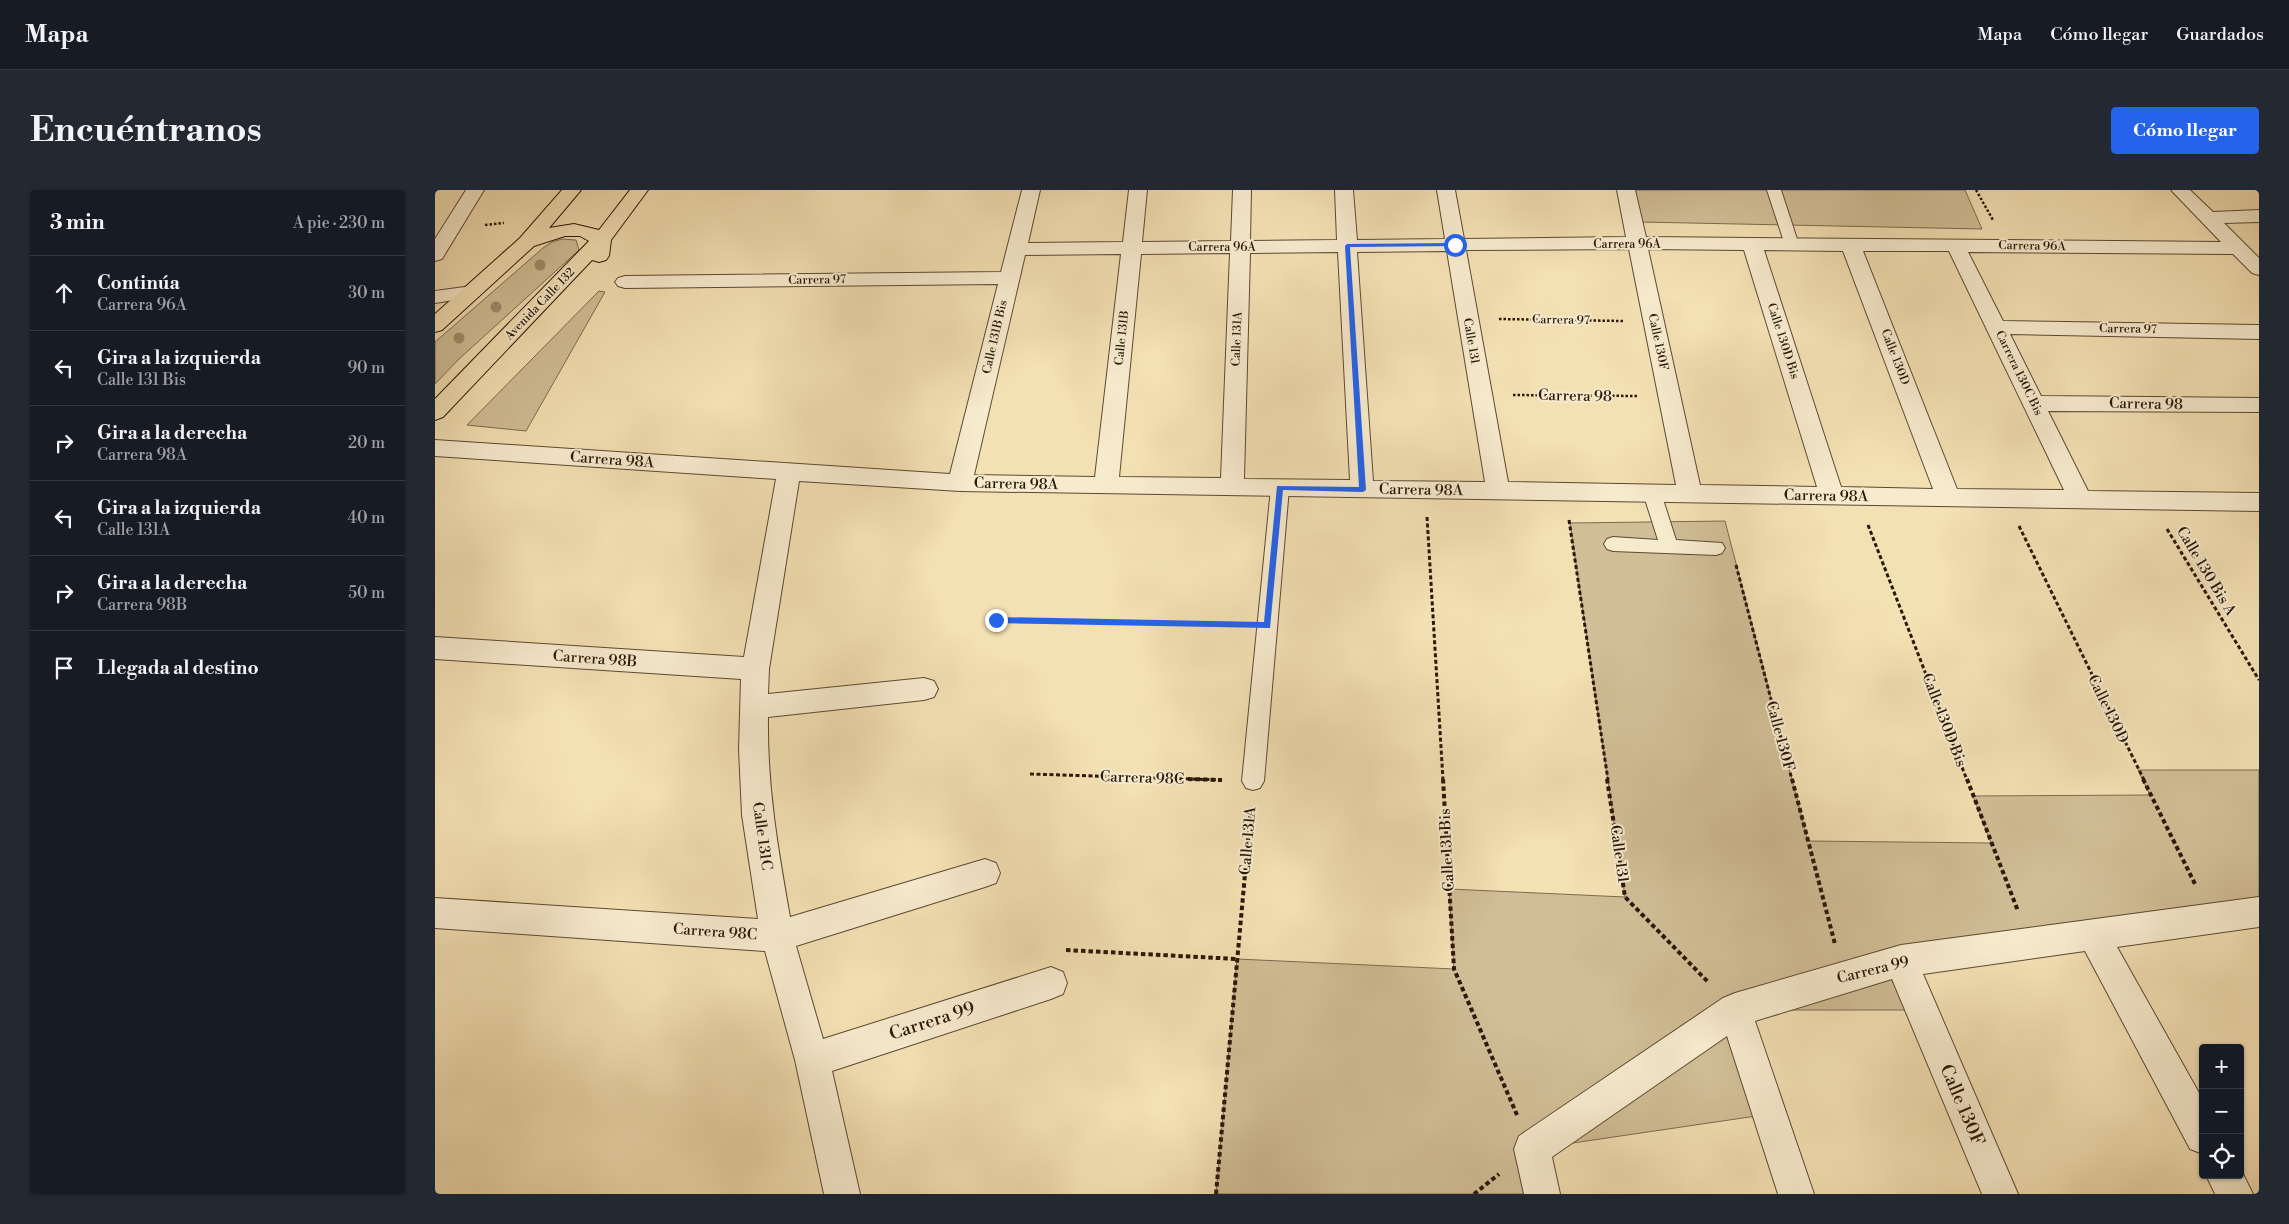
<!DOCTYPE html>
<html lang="es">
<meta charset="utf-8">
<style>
body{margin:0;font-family:"Libre Bodoni",serif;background:#242831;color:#f1f3f6}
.controls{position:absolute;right:15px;bottom:15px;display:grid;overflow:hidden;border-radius:5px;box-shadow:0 1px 4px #0004}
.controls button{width:45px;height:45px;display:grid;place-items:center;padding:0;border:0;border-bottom:1px solid #363941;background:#171b24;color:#f1f3f6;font:25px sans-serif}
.stop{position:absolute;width:15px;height:15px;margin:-11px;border:4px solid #2563eb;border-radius:50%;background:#fff}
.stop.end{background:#2563eb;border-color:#fff;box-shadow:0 1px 5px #0008}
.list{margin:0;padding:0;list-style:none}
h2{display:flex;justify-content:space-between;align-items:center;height:65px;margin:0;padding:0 20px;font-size:21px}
h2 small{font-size:16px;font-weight:400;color:#9ea1a6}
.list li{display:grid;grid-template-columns:32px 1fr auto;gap:15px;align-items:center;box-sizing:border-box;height:75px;padding:0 20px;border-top:1px solid #363941}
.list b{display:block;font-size:19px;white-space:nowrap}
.list p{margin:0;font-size:16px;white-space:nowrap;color:#9ea1a6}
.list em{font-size:16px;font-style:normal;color:#9ea1a6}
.icon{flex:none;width:28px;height:28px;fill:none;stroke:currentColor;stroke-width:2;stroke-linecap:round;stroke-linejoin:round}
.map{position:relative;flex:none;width:1824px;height:1004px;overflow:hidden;border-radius:5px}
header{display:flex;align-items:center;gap:30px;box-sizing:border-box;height:70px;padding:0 25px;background:#171b24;border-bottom:1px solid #363941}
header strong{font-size:24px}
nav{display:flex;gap:28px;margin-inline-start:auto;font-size:18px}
.intro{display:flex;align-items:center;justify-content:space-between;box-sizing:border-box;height:120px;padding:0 30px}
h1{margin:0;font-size:35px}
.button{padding:12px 22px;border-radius:5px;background:#2563eb;color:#fff;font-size:18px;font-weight:700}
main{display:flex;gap:30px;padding:0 30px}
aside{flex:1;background:#171b24;border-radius:5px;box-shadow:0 1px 4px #0004}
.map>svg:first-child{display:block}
.green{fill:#d1be96;stroke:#7e6a4f}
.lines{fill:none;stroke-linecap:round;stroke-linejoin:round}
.service-casing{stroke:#5c4933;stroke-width:2}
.minor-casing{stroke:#5c4933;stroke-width:2}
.tertiary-casing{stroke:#5c4933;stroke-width:2}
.primary-casing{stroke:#2a1708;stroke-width:2}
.path-far2{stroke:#2a1708;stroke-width:2.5;stroke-dasharray:2.5 2;stroke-linecap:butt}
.path-far1{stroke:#2a1708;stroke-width:3;stroke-dasharray:4 2.5;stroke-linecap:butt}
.path{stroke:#2a1708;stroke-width:4;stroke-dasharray:4.5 3;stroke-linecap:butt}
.service{fill:#f7ebce;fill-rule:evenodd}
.minor{fill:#f7ebce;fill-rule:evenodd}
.tertiary{fill:#f7ebce;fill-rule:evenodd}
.primary{fill:#f3e0b3;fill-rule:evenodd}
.tree{fill:#a08d6d}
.route{fill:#2563eb}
.labels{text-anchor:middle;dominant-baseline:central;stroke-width:4;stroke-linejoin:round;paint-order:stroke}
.far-street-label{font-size:12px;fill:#2a1708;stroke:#f7ebce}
.street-label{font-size:15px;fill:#2a1708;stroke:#f7ebce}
.near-street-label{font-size:18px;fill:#2a1708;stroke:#f7ebce}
</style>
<header>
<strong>Mapa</strong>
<nav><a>Mapa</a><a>Cómo llegar</a><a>Guardados</a></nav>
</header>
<div class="intro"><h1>Encuéntranos</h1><a class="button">Cómo llegar</a></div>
<main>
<aside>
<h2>3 min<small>A pie · 230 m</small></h2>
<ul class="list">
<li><svg class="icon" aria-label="ahead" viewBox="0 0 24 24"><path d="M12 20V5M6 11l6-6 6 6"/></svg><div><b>Continúa</b><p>Carrera 96A</p></div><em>30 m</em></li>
<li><svg class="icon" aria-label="left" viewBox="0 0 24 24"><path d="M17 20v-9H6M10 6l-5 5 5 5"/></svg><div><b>Gira a la izquierda</b><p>Calle 131 Bis</p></div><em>90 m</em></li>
<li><svg class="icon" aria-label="right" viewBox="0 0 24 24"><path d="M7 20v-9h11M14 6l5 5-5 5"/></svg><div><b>Gira a la derecha</b><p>Carrera 98A</p></div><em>20 m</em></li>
<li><svg class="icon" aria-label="left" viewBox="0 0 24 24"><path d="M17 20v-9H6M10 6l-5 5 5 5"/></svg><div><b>Gira a la izquierda</b><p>Calle 131A</p></div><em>40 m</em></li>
<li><svg class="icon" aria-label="right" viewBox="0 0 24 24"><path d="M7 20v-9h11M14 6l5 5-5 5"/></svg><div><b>Gira a la derecha</b><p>Carrera 98B</p></div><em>50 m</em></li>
<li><svg class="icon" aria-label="arrive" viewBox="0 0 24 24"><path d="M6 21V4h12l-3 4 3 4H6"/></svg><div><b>Llegada al destino</b></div></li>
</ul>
</aside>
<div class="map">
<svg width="1824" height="1004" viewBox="0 0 1824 1004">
<rect width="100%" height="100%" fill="#f3e0b3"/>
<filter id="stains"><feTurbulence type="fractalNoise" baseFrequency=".004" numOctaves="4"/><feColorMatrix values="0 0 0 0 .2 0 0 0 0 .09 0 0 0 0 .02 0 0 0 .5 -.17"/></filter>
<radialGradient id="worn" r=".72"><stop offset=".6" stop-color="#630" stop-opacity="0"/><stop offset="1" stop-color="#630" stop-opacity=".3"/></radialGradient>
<g class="green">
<path d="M1200,0H1530L1547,39L1205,32Z"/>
<path d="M127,49L141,50L144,60L24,169L0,194V152L108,58L117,52Z"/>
<path d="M164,101L170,102L91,241L32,235Z"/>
<path d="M1290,331L1373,651L1556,653L1538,606L1715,605L1703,580H1824V723L1467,771L1486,820H1301L1335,924L1097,959L1107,1004H781L802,769L1019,779L1014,699L1190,707L1135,333Z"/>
</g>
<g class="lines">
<g class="service-casing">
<g id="service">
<path d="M1332,0H1346L1364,55L1362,58L1357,59L1350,55Z"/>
<path d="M845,292L851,294L854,298L829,591L825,598L818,600L811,598L807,591L836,298L839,294Z"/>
<path d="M1217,297L1223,299L1226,303L1241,350L1287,353L1290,358L1287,363L1281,365L1178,361L1172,359L1169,354L1172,349L1178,347L1223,350L1208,303L1211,299Z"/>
</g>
</g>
<g class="minor-casing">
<g id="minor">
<path d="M31,0H49L7,69L0,71V49Z"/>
<path d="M587,0H605L593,53L688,52L694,0H712L707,52L796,51L798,0H816L815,51L902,50L900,0H918L922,50L1010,49L1002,0H1020L1029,49L1191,47L1182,0H1200L1211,47L1786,52L1736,0H1755L1778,22L1824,20V32L1789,33L1824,68V85L1817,83L1798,64L1533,62L1568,131L1824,135V149L1575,144L1606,206L1824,208V222L1613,221L1653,301L1824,303V321L525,301L364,291L334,479L333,504L489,488L499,491L503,499L499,507L489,510L333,527C332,597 343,659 355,727L550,669L561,673L565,683L561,693L550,697L361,756L388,849L616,777L628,782L632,793L628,804L616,809L397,881L425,1004H389L360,870L330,761L0,738V708L323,729L307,625L304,559L306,489L0,469V447L309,467L341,289L0,266V250L515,284L563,94L190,98L183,96L180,92L183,88L190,86L566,82ZM1194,59L1241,295L1073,292L1031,60ZM1213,59L1309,60L1382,297L1265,295ZM1329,60L1408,61L1498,299L1406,297ZM1012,61L1050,292L938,291L922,62ZM1428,61H1514L1629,300L1522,299ZM903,62L915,290L809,289L815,63ZM795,63L786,288L684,287L706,64ZM686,64L660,287L539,285L590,65Z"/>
<path d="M1824,707V737L1682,757L1768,910V964L1755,959L1650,761L1488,784L1583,1004H1547L1457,789L1320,831L1379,1004H1343L1292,846L1117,967L1125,1004H1089L1079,959L1084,946L1288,808L1300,803L1466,755Z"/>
<path d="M1805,978L1818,1004H1780L1771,985H1805Z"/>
</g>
</g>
<g class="tertiary-casing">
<path id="tertiary" d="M37,96L44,98L47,102L44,106L0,113V101Z"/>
</g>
<g class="primary-casing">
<path id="primary" d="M127,0H146L114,38L139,34L164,40L195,0H213L176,50L174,66L171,70L164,72L157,70L8,227L0,230V209L154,51L145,46H130L99,56L7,140L0,142V124L85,48Z"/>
</g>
<g class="path-far2">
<path d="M1541,0L1558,30"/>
<path d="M50,35L69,33"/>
<path d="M1064,129L1188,131"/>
<path d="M1078,205L1204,206"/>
</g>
<g class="path-far1">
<path d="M992,327L1008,590"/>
<path d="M1134,330L1173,590"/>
<path d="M1433,335L1532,590"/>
<path d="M1584,336L1709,590"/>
<path d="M1732,339L1824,490"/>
<path d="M1301,375L1357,590"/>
<path d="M561,430L802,435"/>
<path d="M595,584L787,590"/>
</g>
<g class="path">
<path d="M753,589L787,590"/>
<path d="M1008,589L1019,779L1082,925"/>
<path d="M1172,589L1190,707L1274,793"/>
<path d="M1357,589L1400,754"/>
<path d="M1532,589L1583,721"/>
<path d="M1708,589L1761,696"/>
<path d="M631,760L802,769"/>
<path d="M781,1004L816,618"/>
<path d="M1039,1004L1064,984"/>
</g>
<use href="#service" class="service"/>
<use href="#minor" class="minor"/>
<use href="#tertiary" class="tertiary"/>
<use href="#primary" class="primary"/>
</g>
<g class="tree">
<circle cx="105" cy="75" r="5.5"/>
<circle cx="61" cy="117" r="5.5"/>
<circle cx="24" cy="148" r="5.5"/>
</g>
<path class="route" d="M1020,53L1022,56L915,57L931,300L928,302L848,300L835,438L558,433V428L561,427L829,432L842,296L924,297L910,56L912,54Z"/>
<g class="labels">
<g class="far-street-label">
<text x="1192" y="54">Carrera 96A</text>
<text transform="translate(1597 56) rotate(1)">Carrera 96A</text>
<text x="787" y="57">Carrera 96A</text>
<text transform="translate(382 90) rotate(-1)">Carrera 97</text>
<text transform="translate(105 114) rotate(-46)">Avenida Calle 132</text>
<text transform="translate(1126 130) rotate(1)">Carrera 97</text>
<text transform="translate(1693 139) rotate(1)">Carrera 97</text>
<text transform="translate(560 147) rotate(-77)">Calle 131B Bis</text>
<text transform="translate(687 148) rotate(-84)">Calle 131B</text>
<text transform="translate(802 149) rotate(-88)">Calle 131A</text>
<text transform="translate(1036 151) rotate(80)">Calle 131</text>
<text transform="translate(1348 151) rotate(72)">Calle 130D Bis</text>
<text transform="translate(1223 152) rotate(78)">Calle 130F</text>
<text transform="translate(1460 167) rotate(69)">Calle 130D</text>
<text transform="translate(1584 183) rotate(64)">Carrera 130C Bis</text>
</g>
<g class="street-label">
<text transform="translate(1140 206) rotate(1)">Carrera 98</text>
<text transform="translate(1711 214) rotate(1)">Carrera 98</text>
<text transform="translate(177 270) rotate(4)">Carrera 98A</text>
<text transform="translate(581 294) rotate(1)">Carrera 98A</text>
<text transform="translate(986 300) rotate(1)">Carrera 98A</text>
<text transform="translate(1391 306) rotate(1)">Carrera 98A</text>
<text transform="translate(1771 381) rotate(59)">Calle 130 Bis A</text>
<text transform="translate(160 469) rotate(4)">Carrera 98B</text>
<text transform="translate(1673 519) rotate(64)">Calle 130D</text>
<text transform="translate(1509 530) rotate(69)">Calle 130D Bis</text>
<text transform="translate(1345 546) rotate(75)">Calle 130F</text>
<text transform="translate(707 588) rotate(2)">Carrera 98C</text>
<text transform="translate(327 646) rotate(82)">Calle 131C</text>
<text transform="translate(813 651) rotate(-85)">Calle 131A</text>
<text transform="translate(1012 660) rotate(-93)">Calle 131 Bis</text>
<text transform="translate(1184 664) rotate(82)">Calle 131</text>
<text transform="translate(280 742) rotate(4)">Carrera 98C</text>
<text transform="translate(1438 780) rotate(-14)">Carrera 99</text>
</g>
<g class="near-street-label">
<text transform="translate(497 831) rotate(-18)">Carrera 99</text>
<text transform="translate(1527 915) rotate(67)">Calle 130F</text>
</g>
</g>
<rect width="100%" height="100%" filter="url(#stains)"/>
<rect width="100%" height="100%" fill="url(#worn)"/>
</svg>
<div class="controls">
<button>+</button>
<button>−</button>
<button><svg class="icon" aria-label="locate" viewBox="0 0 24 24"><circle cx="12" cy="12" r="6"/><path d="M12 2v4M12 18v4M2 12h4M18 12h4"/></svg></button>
</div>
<div class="stop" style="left:1020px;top:55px"></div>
<div class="stop end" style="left:561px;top:430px"></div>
</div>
</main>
